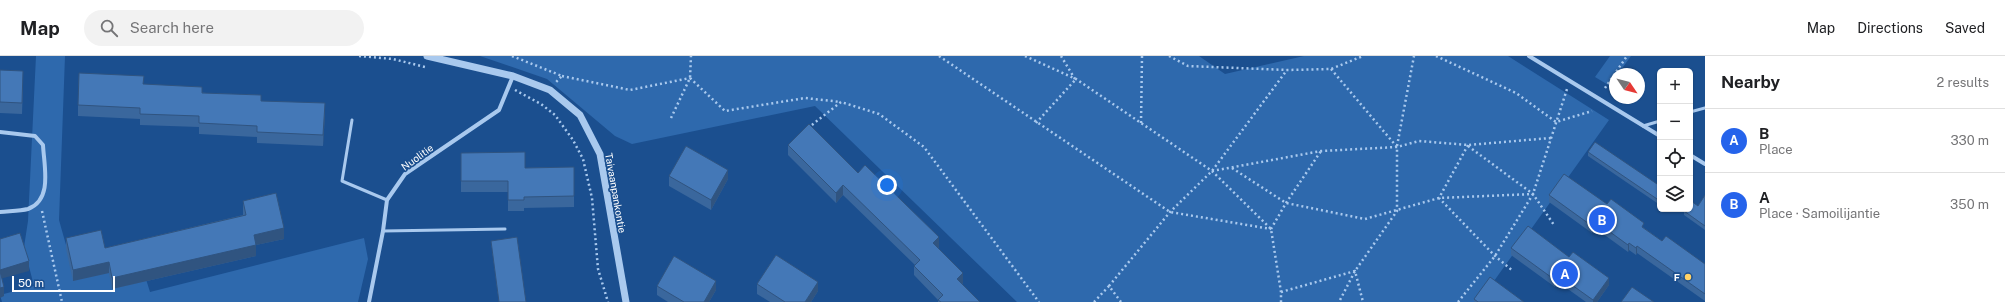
<!DOCTYPE html>
<meta charset="utf-8">
<style>
body{margin:0;font-family:"Public Sans",sans-serif;background:#f2f2f2;color:#202124}
.controls{position:absolute;right:12px;top:12px;display:grid;overflow:hidden;border-radius:6px;box-shadow:0 1px 3px #0004}
.controls button{width:36px;height:36px;display:grid;place-items:center;padding:0;border:0;border-bottom:1px solid #e0e0e0;background:#fff;color:#202124;font:20px sans-serif}
.compass{position:absolute;left:1609px;top:12px;width:36px;height:36px;border-radius:50%;background:#fff;box-shadow:0 1px 3px #0004;rotate:125deg}
.scale{position:absolute;left:12px;bottom:10px;width:103px;box-sizing:border-box;padding-left:4px;border:2px solid #fff;border-top:0;font-size:11px;line-height:14px;white-space:nowrap;color:#fff;-webkit-text-stroke:3px #1b4f8f;paint-order:stroke}
.you{position:absolute;left:887px;top:129px;width:14px;height:14px;margin:-10px;border:3px solid #fff;border-radius:50%;background:#1a73e8;box-shadow:0 0 0 6px #1a73e833}
.badge{display:grid;place-items:center;width:26px;height:26px;border-radius:50%;background:#2563eb;color:#fff;font-size:13px;font-weight:700}
.pin{position:absolute;translate:-50% -50%;border:2px solid #fff;box-shadow:0 1px 4px #0006}
.list{margin:0;padding:0;list-style:none}
h2{display:flex;justify-content:space-between;align-items:center;height:52px;margin:0;padding:0 16px;font-size:17px}
h2 small{font-size:13px;font-weight:400;color:#757577}
.list li{display:grid;grid-template-columns:26px 1fr auto;gap:12px;align-items:center;box-sizing:border-box;height:64px;padding:0 16px;border-top:1px solid #e0e0e0}
.list b{display:block;font-size:15px;white-space:nowrap}
.list p{margin:0;font-size:13px;white-space:nowrap;color:#757577}
.list em{font-size:13px;font-style:normal;color:#757577}
.icon{flex:none;width:22px;height:22px;fill:none;stroke:currentColor;stroke-width:2;stroke-linecap:round;stroke-linejoin:round}
.map{position:relative;flex:none;width:1705px;height:246px;overflow:hidden}
header{display:flex;align-items:center;gap:24px;box-sizing:border-box;height:56px;padding:0 20px;background:#fff;border-bottom:1px solid #e0e0e0}
header strong{font-size:19px}
nav{display:flex;gap:22px;margin-inline-start:auto;font-size:14px}
.search{width:280px;height:36px;background:#f2f2f2;display:flex;align-items:center;gap:10px;box-sizing:border-box;padding:0 14px;border-radius:22px;color:#757577;font-size:15px}
main{display:flex}
aside{flex:1;background:#fff}
.map>svg:first-child{display:block}
.green{fill:#2e69ad}
.lines{fill:none;stroke-linecap:round;stroke-linejoin:round}
.path{stroke:#a9c9ee;stroke-width:2.5;stroke-dasharray:2 3;stroke-linecap:butt}
.service{stroke:#a9c9ee;stroke-width:3}
.minor{stroke:#a9c9ee;stroke-width:4}
.tertiary{stroke:#a9c9ee;stroke-width:7}
.wall{fill:#3a679d}
.shaded-wall{fill:#305480}
.building{fill:#4478b7;stroke:#305480}
.poi-dot{fill:#ffd166;stroke:#1b4f8f;stroke-width:1.5}
.labels{text-anchor:middle;dominant-baseline:central;stroke-width:3.5;stroke-linejoin:round;paint-order:stroke}
.street-label{font-size:10px;fill:#fff;stroke:#1b4f8f}
.poi-label{font-size:10px;font-weight:bold;fill:#fff;stroke:#1b4f8f;text-anchor:end}
</style>
<header>
<strong>Map</strong>
<div class="search"><svg class="icon" aria-label="search" viewBox="0 0 24 24"><circle cx="10" cy="10" r="6"/><path d="M15 15l6 6"/></svg>Search here</div>
<nav><a>Map</a><a>Directions</a><a>Saved</a></nav>
</header>
<main>
<div class="map">
<svg width="1705" height="246" viewBox="0 0 1705 246">
<rect width="100%" height="100%" fill="#1b4f8f"/>
<g class="green">
<path d="M36,0H65L59,164L75,221L108,212L145,220L150,236L364,182L368,203L358,246H2L0,239L34,230L24,191L28,165Z"/>
<path d="M480,0H1199L1225,18L1304,0H1508L1609,64L1479,246H1017L815,50L632,88L615,80L547,23Z"/>
<path d="M1610,0H1631L1618,18H1615V22L1610,30L1595,21Z"/>
</g>
<g class="lines">
<g class="path">
<path d="M359,0L393,3L425,11"/>
<path d="M512,0L562,20L556,26"/>
<path d="M939,0L1170,156L1271,173"/>
<path d="M1025,0L1076,23L1212,115L1271,173L1281,236V246"/>
<path d="M1061,0L1075,23"/>
<path d="M1169,0L1188,10L1287,14L1331,13L1363,0"/>
<path d="M1436,0L1516,37L1556,66L1592,55"/>
<path d="M1331,13L1397,91V155L1355,215L1339,246"/>
<path d="M562,20L630,34L690,22"/>
<path d="M690,22L725,55L805,42L841,46"/>
<path d="M1605,32L1627,0"/>
<path d="M515,34L541,48L555,59L573,84L583,103L592,142L598,213L608,246"/>
<path d="M671,62L690,22L691,0"/>
<path d="M1036,67L1076,23"/>
<path d="M1141,67L1142,0"/>
<path d="M808,72L841,46L879,58L924,91L1039,246"/>
<path d="M1468,89L1439,142L1495,200L1513,215"/>
<path d="M1397,90L1414,0"/>
<path d="M1468,90L1533,138"/>
<path d="M1232,112L1286,147L1365,163L1439,142L1533,138L1554,169"/>
<path d="M1212,115L1321,95L1397,91L1419,85L1468,89L1551,82"/>
<path d="M42,155L62,246"/>
<path d="M1271,173L1286,147L1321,95"/>
<path d="M1109,230L1170,156L1212,115L1287,14"/>
<path d="M1281,236L1355,215L1363,246"/>
<path d="M1094,246L1109,230L1121,246"/>
<path d="M1458,246L1495,200L1533,138L1567,33"/>
</g>
<g class="service">
<path d="M1690,56L1705,52"/>
<path d="M352,64L342,125L387,144"/>
<path d="M1643,70L1660,65"/>
<path d="M383,175L505,173"/>
</g>
<g class="minor">
<path d="M1529,0L1660,80"/>
<path d="M0,76L35,80L43,89C44,110 53,144 28,153C20,155 9,155 0,156"/>
<path d="M1690,99L1705,108"/>
<path d="M369,246L383,175L387,144L405,118L499,54L513,20"/>
</g>
<path class="tertiary" d="M427,0L513,20L550,34L580,59L600,98L626,246"/>
</g>
<g class="wall">
<path d="M0,14L23,26L22,58L0,57Z"/>
<path d="M144,28L261,45L325,58L323,90L257,87V81L199,78V71L140,69V63L78,60V49Z"/>
<path d="M788,89L858,117L939,191L938,192L963,227L962,228L980,246H938V244L914,219V210L915,209L843,139L836,147L788,99Z"/>
<path d="M1588,96L1660,130V149L1588,100Z"/>
<path d="M461,97L525,112L574,111V151L524,152V155H508V136H461Z"/>
<path d="M669,120L728,123L711,154L669,130Z"/>
<path d="M1549,139L1607,148L1644,172L1662,185L1705,208V245L1637,197L1636,199L1629,194L1628,196L1595,172L1592,177L1549,146Z"/>
<path d="M1705,139V174L1684,159V155L1698,150Z"/>
<path d="M243,145L284,183L256,189V200L112,233L109,217L73,225L66,193V182L105,192L243,159Z"/>
<path d="M491,185L526,246H499Z"/>
<path d="M1511,192L1569,201L1609,229L1597,246H1586L1558,226L1555,231L1511,199Z"/>
<path d="M757,228L818,235L811,246H770L757,238Z"/>
<path d="M657,230L716,234L709,246H668L657,239Z"/>
<path d="M1474,243L1524,246H1474Z"/>
</g>
<g class="shaded-wall">
<path d="M325,47V58L323,90V79Z"/>
<path d="M728,114V123L711,154V144Z"/>
<path d="M843,129V139L836,147V137Z"/>
<path d="M1595,165V172L1592,177V170Z"/>
<path d="M284,172V183L256,189V200L112,233V222L254,179Z"/>
<path d="M939,181V191L933,197V187Z"/>
<path d="M1629,187V194L1628,196V189Z"/>
<path d="M1637,190V197L1636,199V192Z"/>
<path d="M29,205V215L0,223V214Z"/>
<path d="M109,206V217L73,225V214Z"/>
<path d="M963,217V227L957,233V223Z"/>
<path d="M1558,219V226L1555,231V224Z"/>
<path d="M1609,222V229L1597,246H1593V244Z"/>
<path d="M716,225V234L709,246H704Z"/>
<path d="M818,226V235L811,246H805Z"/>
<path d="M4,231V240L0,242V232Z"/>
</g>
<g class="building">
<path d="M0,14L23,15L22,47L0,46Z"/>
<path d="M79,17L144,20L143,28L202,31V37L261,39V45L325,47L323,79L257,76V70L199,67V60L140,58V52L78,49Z"/>
<path d="M809,68L858,117L865,109L939,181L933,187L963,217L957,223L980,246H941L938,244L943,239L914,210L920,204L843,129L836,137L788,89Z"/>
<path d="M1595,86L1660,130V145L1588,96Z"/>
<path d="M686,90L728,114L711,144L669,120Z"/>
<path d="M525,96V112L574,111V140L524,141V144H508V125H461V97Z"/>
<path d="M1564,118L1607,148L1611,143L1644,167L1642,171L1662,185L1666,180L1705,208V238L1637,190L1636,192L1629,187L1628,189L1595,165L1592,170L1549,139Z"/>
<path d="M276,137L284,172L254,179L256,189L112,222L109,206L73,214L66,182L101,174L105,192L246,159L243,145Z"/>
<path d="M1705,139V170L1684,155L1686,153H1690V147L1691,145L1698,150Z"/>
<path d="M1528,170L1569,201L1573,196L1609,222L1593,244L1558,219L1555,224L1511,192Z"/>
<path d="M20,177L29,205L0,214V183Z"/>
<path d="M517,181L526,246H499L491,185Z"/>
<path d="M776,199L818,226L805,246H785L757,228Z"/>
<path d="M674,200L716,225L704,246H684L657,230Z"/>
<path d="M0,215L4,231L0,232Z"/>
<path d="M1490,221L1524,246H1478L1474,243Z"/>
<path d="M1632,231L1654,246H1621Z"/>
</g>
<circle class="poi-dot" cx="1688" cy="221" r="4"/>
<g class="labels">
<g class="street-label">
<text transform="translate(417 101) rotate(-36)">Nuolitie</text>
<text transform="translate(616 137) rotate(80)">Taivaanpankontie</text>
</g>
<g class="poi-label">
<text x="1680" y="221">F</text>
</g>
</g>
</svg>
<div class="controls">
<button>+</button>
<button>−</button>
<button><svg class="icon" aria-label="locate" viewBox="0 0 24 24"><circle cx="12" cy="12" r="6"/><path d="M12 2v4M12 18v4M2 12h4M18 12h4"/></svg></button>
<button><svg class="icon" aria-label="layers" viewBox="0 0 24 24"><path d="M12 4l9 5-9 5-9-5zM3 14l9 5 9-5"/></svg></button>
</div>
<svg class="compass" viewBox="-18 -18 36 36"><path d="M0-13l5 13h-10z" fill="#e53935"/><path d="M0 13l5-13h-10z" fill="#757577"/></svg>
<div class="scale">50 m</div>
<div class="you"></div>
<div class="pin badge" style="left:1565px;top:218px">A</div>
<div class="pin badge" style="left:1602px;top:164px">B</div>
</div>
<aside>
<h2>Nearby<small>2 results</small></h2>
<ul class="list">
<li><span class="badge">A</span><div><b>B</b><p>Place</p></div><em>330 m</em></li>
<li><span class="badge">B</span><div><b>A</b><p>Place · Samoilijantie</p></div><em>350 m</em></li>
</ul>
</aside>
</main>
